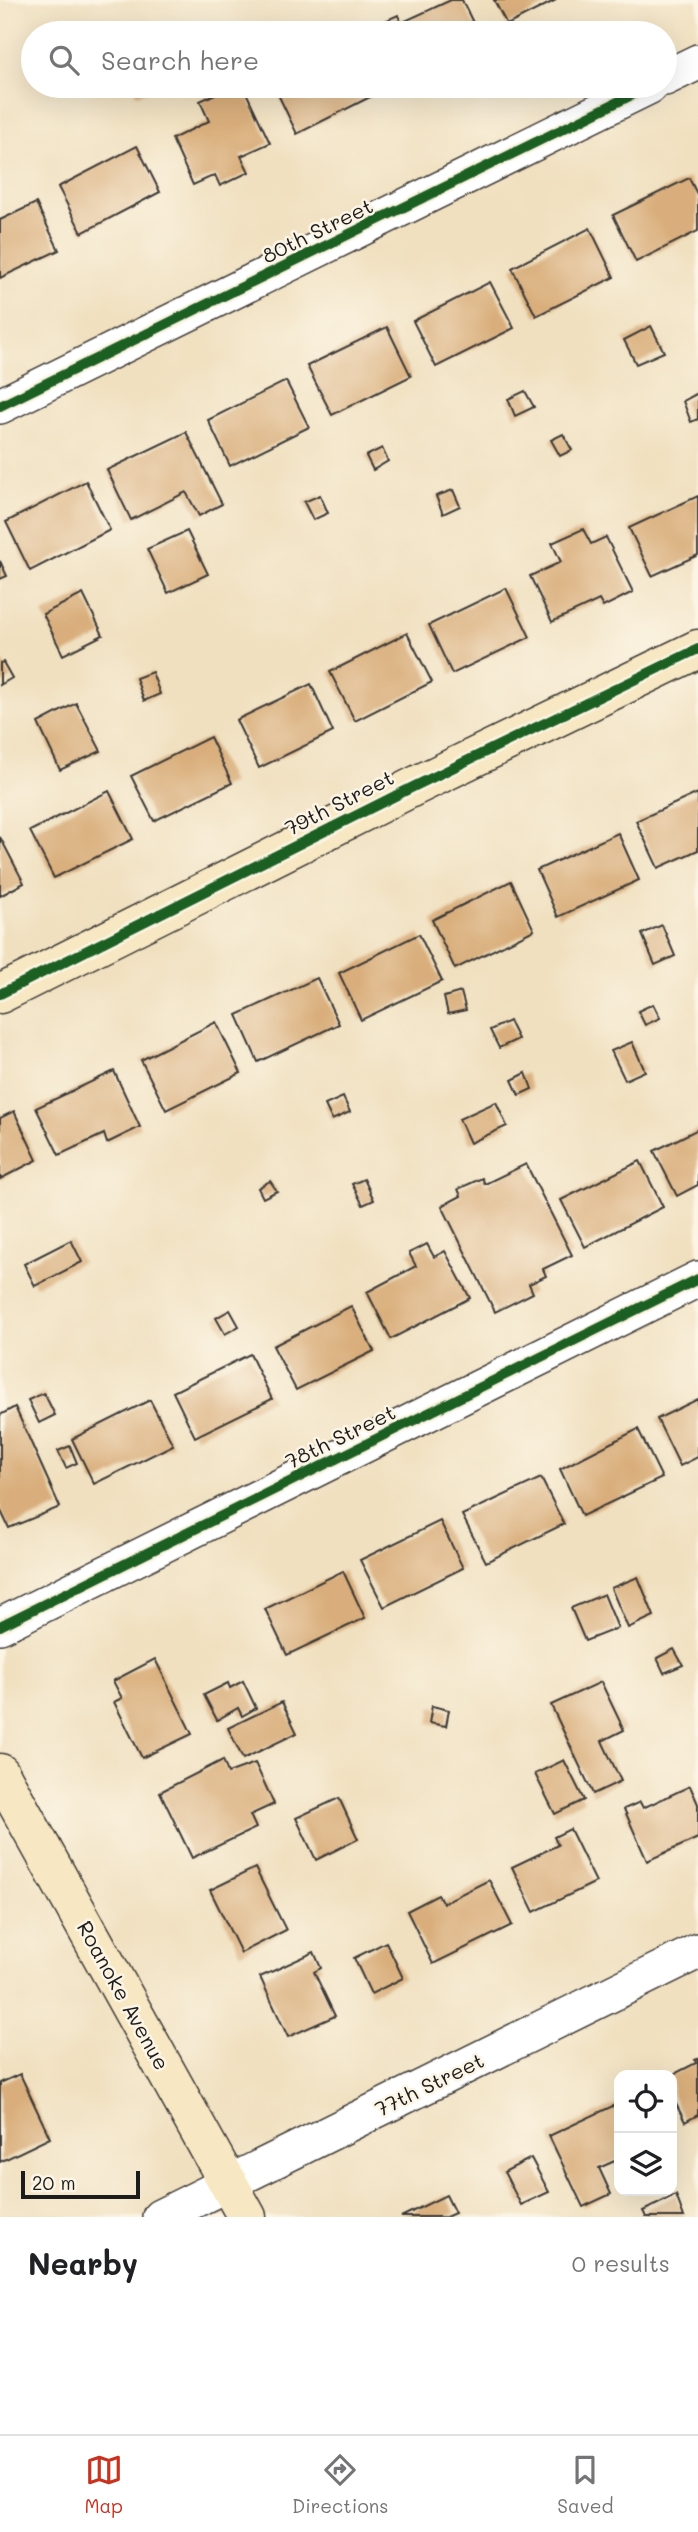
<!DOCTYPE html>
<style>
body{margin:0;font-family:Mali,sans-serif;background:#f6f6f6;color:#202124}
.controls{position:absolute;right:21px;bottom:21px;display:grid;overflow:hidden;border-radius:14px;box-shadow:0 7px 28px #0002}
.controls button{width:63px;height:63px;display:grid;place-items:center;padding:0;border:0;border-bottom:2px solid #e0e0e0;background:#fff;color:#202124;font:35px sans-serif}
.scale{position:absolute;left:21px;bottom:18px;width:119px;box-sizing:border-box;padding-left:7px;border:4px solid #1c1c1c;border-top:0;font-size:19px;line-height:24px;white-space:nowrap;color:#1c1c1c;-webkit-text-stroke:5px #fcf5e5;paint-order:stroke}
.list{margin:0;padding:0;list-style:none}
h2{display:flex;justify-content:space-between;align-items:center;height:91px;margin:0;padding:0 28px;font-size:30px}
h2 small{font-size:23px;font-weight:400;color:#757577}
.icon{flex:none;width:38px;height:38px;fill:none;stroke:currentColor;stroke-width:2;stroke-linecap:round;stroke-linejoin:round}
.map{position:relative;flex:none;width:698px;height:2217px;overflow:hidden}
.search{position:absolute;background:#fff;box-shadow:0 7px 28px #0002;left:21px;right:21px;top:21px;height:77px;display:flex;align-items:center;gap:18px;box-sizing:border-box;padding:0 24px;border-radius:38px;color:#757577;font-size:26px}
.sheet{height:217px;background:#fff}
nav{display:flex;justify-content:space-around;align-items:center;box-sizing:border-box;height:98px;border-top:2px solid #e0e0e0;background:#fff;font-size:19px;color:#757577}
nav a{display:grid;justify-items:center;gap:4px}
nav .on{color:#c8321e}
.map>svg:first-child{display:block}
.building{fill:#d9ae7c}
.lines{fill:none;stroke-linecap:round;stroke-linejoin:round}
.street-casing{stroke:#3c3935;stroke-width:38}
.secondary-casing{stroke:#3c3935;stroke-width:41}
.street{stroke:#fff;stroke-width:35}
.secondary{stroke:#f7e8c3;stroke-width:38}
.cycleway-casing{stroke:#fcf5e5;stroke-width:15}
.cycleway{stroke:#1b5e20;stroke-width:10}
.labels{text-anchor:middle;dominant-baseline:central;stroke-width:5;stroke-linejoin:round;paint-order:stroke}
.street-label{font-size:21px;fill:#1c1c1c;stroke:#fcf5e5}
</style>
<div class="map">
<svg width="698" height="2217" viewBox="0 0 698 2217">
<rect width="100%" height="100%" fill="#fcf5e5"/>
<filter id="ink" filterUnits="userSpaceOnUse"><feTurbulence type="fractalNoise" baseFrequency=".0143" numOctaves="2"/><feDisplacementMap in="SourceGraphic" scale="14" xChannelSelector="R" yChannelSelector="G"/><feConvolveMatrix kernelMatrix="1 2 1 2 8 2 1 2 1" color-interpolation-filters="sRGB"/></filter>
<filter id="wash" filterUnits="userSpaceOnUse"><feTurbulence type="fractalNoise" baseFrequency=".00686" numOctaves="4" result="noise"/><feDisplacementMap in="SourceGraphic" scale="28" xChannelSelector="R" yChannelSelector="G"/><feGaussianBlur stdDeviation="1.57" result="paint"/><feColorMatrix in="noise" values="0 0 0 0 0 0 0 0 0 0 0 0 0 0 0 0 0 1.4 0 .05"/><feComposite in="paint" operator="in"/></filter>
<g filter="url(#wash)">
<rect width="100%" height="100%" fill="#f0e0c0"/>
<g id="blocks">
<g class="building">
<path d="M451,0H462L478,33H380L376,25L398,15L401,23Z"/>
<path d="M494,0H556L507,25Z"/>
<path d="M132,86H156L137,95Z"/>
<path d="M232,86H243L270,143L241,156L249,172L220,186L215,175L193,185L172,139L209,121L200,101Z"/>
<path d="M274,86H372L376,94L297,134Z"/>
<path d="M137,146L160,192L82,233L58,187Z"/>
<path d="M689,178L698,196V231L636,262L613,215Z"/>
<path d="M36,203L59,250L0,278V220Z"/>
<path d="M590,228L614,277L536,316L512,268Z"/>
<path d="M490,282L514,328L436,367L413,321Z"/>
<path d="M651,326L664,352L636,364L624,340Z"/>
<path d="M387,327L411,376L332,415L307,366Z"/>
<path d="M286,381L309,427L230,466L208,420Z"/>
<path d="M525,391L534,407L515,416L508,399Z"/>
<path d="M698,393V419L691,422L683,401Z"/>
<path d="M186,432L222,504L199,516L186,492L131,520L107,470Z"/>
<path d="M563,434L572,450L560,456L551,440Z"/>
<path d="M382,448L388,461L373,470L366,456Z"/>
<path d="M86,481L110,530L30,571L6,522Z"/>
<path d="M453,490L460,506L443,514L436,496Z"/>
<path d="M320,495L328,513L313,520L304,502Z"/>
<path d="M698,496V555L652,576L629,528Z"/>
<path d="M583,529L591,544L606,537L633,592L603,607L599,600L552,622L530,576L561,562L552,543Z"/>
<path d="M187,531L208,574L168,593L147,549Z"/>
<path d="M0,561L7,576L0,579Z"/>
<path d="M506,588L530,637L452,674L429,625Z"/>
<path d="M83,594L103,635L63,655L43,614Z"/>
<path d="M407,633L432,682L355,721L330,672Z"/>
<path d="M3,662L12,678L0,685V663Z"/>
<path d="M152,672L160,694L144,701L136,678Z"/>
<path d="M311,684L333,732L259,768L236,720Z"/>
<path d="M76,703L101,751L60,770L38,723Z"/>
<path d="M210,737L232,783L154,821L131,776Z"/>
<path d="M109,791L133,839L54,878L30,831Z"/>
<path d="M698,793V850L658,868L636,821Z"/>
<path d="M618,833L639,880L558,917L537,870Z"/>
<path d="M0,837L24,883L0,896Z"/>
<path d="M511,881L534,930L455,969L432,920Z"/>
<path d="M662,925L675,956L655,965L642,934Z"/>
<path d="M419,934L442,981L361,1020L339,973Z"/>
<path d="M317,978L339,1024L258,1062L237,1015Z"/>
<path d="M461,992L466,1010L448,1014L444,997Z"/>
<path d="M653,1004L660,1018L645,1025L638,1011Z"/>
<path d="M509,1021L518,1039L499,1048L490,1030Z"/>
<path d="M216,1022L241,1073L166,1110L141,1060Z"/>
<path d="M632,1042L645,1071L625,1080L611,1051Z"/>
<path d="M114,1071L140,1127L107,1143L104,1134L59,1155L36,1108Z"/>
<path d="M526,1073L532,1089L519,1095L512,1080Z"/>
<path d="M343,1097L350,1112L332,1120L325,1105Z"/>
<path d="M496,1102L507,1126L470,1143L459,1119Z"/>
<path d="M14,1111L37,1160L0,1179V1118Z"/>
<path d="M698,1129V1185L677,1196L654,1151Z"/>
<path d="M640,1161L663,1207L585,1247L561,1200Z"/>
<path d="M526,1164L572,1255L543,1269L546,1276L529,1284L533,1293L495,1312L442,1206L461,1196L458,1189L482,1178L485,1184Z"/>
<path d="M364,1179L374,1200L363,1205L352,1184Z"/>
<path d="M270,1181L277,1191L263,1198L258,1188Z"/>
<path d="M71,1240L82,1262L35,1286L24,1264Z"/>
<path d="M427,1244L434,1257L445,1251L470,1298L391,1339L367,1292L416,1266L409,1253Z"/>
<path d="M351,1306L374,1351L296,1390L273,1346Z"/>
<path d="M230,1310L239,1326L225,1334L216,1318Z"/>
<path d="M250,1354L272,1399L195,1437L173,1392Z"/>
<path d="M44,1393L55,1415L39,1423L28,1400Z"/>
<path d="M698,1399V1457L680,1466L657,1419Z"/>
<path d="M150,1400L173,1445L94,1484L72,1439Z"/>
<path d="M15,1407L60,1507L9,1528L0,1509V1415Z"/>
<path d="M638,1429L662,1478L582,1516L560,1469Z"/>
<path d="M70,1446L77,1463L66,1468L58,1451Z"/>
<path d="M541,1478L564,1524L486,1562L462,1515Z"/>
<path d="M440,1521L463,1568L384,1607L360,1560Z"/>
<path d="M343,1571L365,1618L287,1655L265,1609Z"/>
<path d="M638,1577L654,1616L628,1628L611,1588Z"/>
<path d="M604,1594L618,1628L585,1641L571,1608Z"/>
<path d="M674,1649L683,1665L664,1673L657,1658Z"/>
<path d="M155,1659L192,1734L142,1758L114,1702L122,1698L113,1681Z"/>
<path d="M243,1681L256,1708L242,1716L238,1708L217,1720L204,1695L228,1683L230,1688Z"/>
<path d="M601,1682L624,1730L602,1741L621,1781L593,1794L551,1705Z"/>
<path d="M282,1702L297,1733L243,1759L228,1728Z"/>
<path d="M432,1706L449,1710L446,1726L429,1723Z"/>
<path d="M223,1760L228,1773L255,1763L274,1804L250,1815L256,1828L192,1858L160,1792Z"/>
<path d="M564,1760L584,1800L555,1814L535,1774Z"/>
<path d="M690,1786L698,1804V1838L647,1861L624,1809L640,1802L643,1808Z"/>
<path d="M339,1798L358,1839L316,1860L296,1818Z"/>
<path d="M570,1829L596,1882L534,1912L512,1867L558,1845L554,1837Z"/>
<path d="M255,1868L286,1930L241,1953L210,1890Z"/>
<path d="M489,1880L512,1925L433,1964L407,1911L438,1895L443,1903Z"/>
<path d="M386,1942L403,1978L371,1994L354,1958Z"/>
<path d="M314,1952L321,1968L314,1972L335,2016L288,2037L260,1977Z"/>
<path d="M698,2059V2115L685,2122L672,2096V2075L696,2063L695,2060Z"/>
<path d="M20,2074L50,2138L0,2162V2083Z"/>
<path d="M619,2103V2159L599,2168L611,2194L583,2207L549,2136Z"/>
<path d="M531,2158L549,2192L521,2205L504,2172Z"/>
<path d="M446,2195L455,2213L446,2217H401Z"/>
<path d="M676,2195L684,2217H646L643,2211Z"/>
</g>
</g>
</g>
<g filter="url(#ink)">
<use href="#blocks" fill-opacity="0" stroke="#3c3935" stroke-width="2"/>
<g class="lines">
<g class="street-casing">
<g id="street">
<path d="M665,78L698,62"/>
<path d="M0,406L650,86"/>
<path d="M0,1626L698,1279"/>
<path d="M160,2217L698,1951"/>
</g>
</g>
<g class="secondary-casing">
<g id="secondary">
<path d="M0,994L415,786L698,649"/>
<path d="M0,1773L247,2217"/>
</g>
</g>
<use href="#street" class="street"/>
<use href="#secondary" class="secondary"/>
<g class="cycleway-casing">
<g id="cycleway">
<path d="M0,406L650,86"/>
<path d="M0,994L415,786L698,649"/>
<path d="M0,1626L698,1279"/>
</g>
</g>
<use href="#cycleway" class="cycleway"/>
</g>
</g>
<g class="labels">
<g class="street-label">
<text transform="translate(317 230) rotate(-26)">80th Street</text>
<text transform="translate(339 802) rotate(-27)">79th Street</text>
<text transform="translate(340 1436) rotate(-26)">78th Street</text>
<text transform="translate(124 1995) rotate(61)">Roanoke Avenue</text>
<text transform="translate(429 2084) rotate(-26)">77th Street</text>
</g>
</g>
</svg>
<div class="controls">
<button><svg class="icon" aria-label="locate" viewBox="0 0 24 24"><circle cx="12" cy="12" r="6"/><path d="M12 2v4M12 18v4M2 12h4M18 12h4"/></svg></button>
<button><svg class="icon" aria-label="layers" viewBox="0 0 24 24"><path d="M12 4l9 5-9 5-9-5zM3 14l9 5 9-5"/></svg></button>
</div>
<div class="scale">20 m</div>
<div class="search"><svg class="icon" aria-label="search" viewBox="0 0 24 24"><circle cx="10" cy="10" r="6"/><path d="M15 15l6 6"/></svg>Search here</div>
</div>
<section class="sheet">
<h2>Nearby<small>0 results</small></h2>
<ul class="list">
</ul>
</section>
<nav>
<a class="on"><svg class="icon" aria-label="map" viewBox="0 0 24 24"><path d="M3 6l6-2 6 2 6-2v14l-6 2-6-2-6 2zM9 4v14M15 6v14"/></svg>Map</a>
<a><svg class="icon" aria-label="directions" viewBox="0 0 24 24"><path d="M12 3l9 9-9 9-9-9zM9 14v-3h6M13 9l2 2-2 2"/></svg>Directions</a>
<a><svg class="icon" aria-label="saved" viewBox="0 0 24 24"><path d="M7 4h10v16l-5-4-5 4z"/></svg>Saved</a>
</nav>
